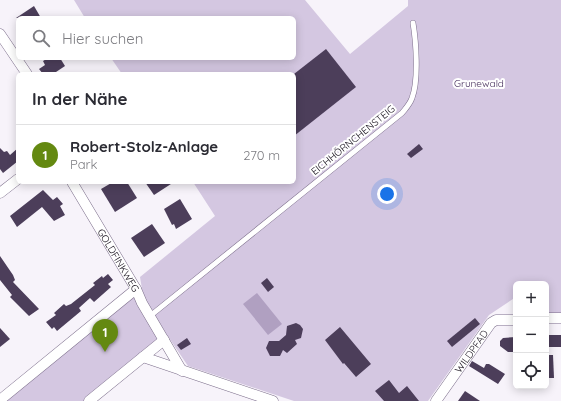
<!DOCTYPE html>
<html lang="de">
<meta charset="utf-8">
<style>
body{margin:0;font-family:Quicksand,sans-serif;background:#f7f7f7;color:#2b2b33}
.controls{position:absolute;right:12px;bottom:12px;display:grid;overflow:hidden;border-radius:6px;box-shadow:0 2px 10px #0003}
.controls button{width:36px;height:36px;display:grid;place-items:center;padding:0;border:0;border-bottom:1px solid #e1e1e2;background:#fff;color:#2b2b33;font:20px sans-serif}
.you{position:absolute;left:387px;top:194px;width:14px;height:14px;margin:-10px;border:3px solid #fff;border-radius:50%;background:#1a73e8;box-shadow:0 0 0 6px #1a73e833}
.badge{display:grid;place-items:center;width:26px;height:26px;border-radius:50%;background:#648911;color:#fff;font-size:13px;font-weight:700}
.pin{position:absolute;translate:-50% -33px;filter:drop-shadow(0 1px 2px #0008)}
.pin::after{content:'';position:absolute;top:21px;width:14px;height:12px;background:inherit;clip-path:polygon(0 0,100% 0,50% 100%)}
.list{margin:0;padding:0;list-style:none}
h2{display:flex;justify-content:space-between;align-items:center;height:52px;margin:0;padding:0 16px;font-size:17px}
h2 small{font-size:13px;font-weight:400;color:#7c7c81}
.list li{display:grid;grid-template-columns:26px 1fr auto;gap:12px;align-items:center;box-sizing:border-box;height:60px;padding:0 16px;border-top:1px solid #e1e1e2}
.list b{display:block;font-size:15px;white-space:nowrap}
.list p{margin:0;font-size:13px;white-space:nowrap;color:#7c7c81}
.list em{font-size:13px;font-style:normal;color:#7c7c81}
.icon{flex:none;width:22px;height:22px;fill:none;stroke:currentColor;stroke-width:2;stroke-linecap:round;stroke-linejoin:round}
.map{position:relative;flex:none;width:561px;height:401px;overflow:hidden}
.search{position:absolute;background:#fff;box-shadow:0 2px 10px #0003;left:16px;top:16px;width:280px;height:44px;display:flex;align-items:center;gap:10px;box-sizing:border-box;padding:0 14px;border-radius:6px;color:#7c7c81;font-size:15px}
.panel{position:absolute;background:#fff;box-shadow:0 2px 10px #0003;left:16px;top:72px;width:280px;height:112px;border-radius:6px}
.map>svg:first-child{display:block}
.green{fill:#d4c7e1}
.water{fill:#b0a0c1}
.building{fill:#4c3e5a}
.lines{fill:none;stroke-linecap:round;stroke-linejoin:round}
.lane-casing{stroke:#7c6e8b;stroke-width:6}
.street-casing{stroke:#7c6e8b;stroke-width:11}
.lane{stroke:#fff;stroke-width:5}
.street{stroke:#fff;stroke-width:10}
.labels{text-anchor:middle;dominant-baseline:central;stroke-width:4;stroke-linejoin:round;paint-order:stroke}
.park-label{font-size:10px;fill:#462f5c;stroke:#fff}
.street-label{font-size:10px;fill:#17111d;stroke:#fff}
</style>
<div class="map">
<svg width="561" height="401" viewBox="0 0 561 401">
<rect width="100%" height="100%" fill="#f7f3fa"/>
<g class="green">
<path d="M74,0H305L350,54L408,6V0H561V315H546V284H516V297L489,315L428,401H294L188,366L144,301L140,277L215,216L193,182H294V74H122L111,58H294V18H85Z"/>
<path d="M132,297L135,298L160,339L85,401H3Z"/>
</g>
<path class="water" d="M257,293L282,324L268,335L243,304Z"/>
<g class="building">
<path d="M34,6L41,18H16Z"/>
<path d="M326,49L356,87L294,136V74Z"/>
<path d="M48,58H60L65,66L53,74H43L39,69L45,65L43,61Z"/>
<path d="M419,144L423,149L411,158L407,154Z"/>
<path d="M0,148L4,152L7,151L10,155L18,148V161L3,173L0,169Z"/>
<path d="M113,182H127L137,198L115,212L101,189Z"/>
<path d="M145,182H174L154,195Z"/>
<path d="M43,190L53,200L57,197L63,204L60,206L65,215L54,221L42,207L17,227L10,216Z"/>
<path d="M180,199L192,219L176,229L174,224L172,225L164,209Z"/>
<path d="M152,224L165,243L144,257L131,238Z"/>
<path d="M0,256L13,275L15,280L13,282L39,309L29,316L10,297L12,295L0,280Z"/>
<path d="M108,274L113,280L108,284L111,287L94,302L90,298L80,307L79,308L81,311L57,331L54,327L52,329L46,322L56,315L54,313L64,304L66,306L71,304L95,285L93,283L102,276L103,278Z"/>
<path d="M267,278L274,287L268,292L261,283Z"/>
<path d="M475,318L480,324L452,347L447,341Z"/>
<path d="M296,323L300,325L303,329L301,338L295,340L297,344L287,353L283,350L280,356H270L266,348L269,341H279L286,335L287,326Z"/>
<path d="M340,327L371,364L356,377L344,363L343,364L325,340Z"/>
<path d="M0,328L10,339L0,347Z"/>
<rect x="546" y="335" width="15" height="12"/>
<path d="M516,337V350H513V352H508L500,346V341L503,338Z"/>
<path d="M187,338L191,344L181,350L177,345Z"/>
<path d="M547,355H553L554,378H546Z"/>
<path d="M472,361L484,368L486,364H489L505,374L498,384L469,366Z"/>
<path d="M389,380L399,393L407,386L419,401H384L375,391Z"/>
<path d="M465,391L480,401H458Z"/>
</g>
<g class="lines">
<g class="lane-casing">
<path id="lane" d="M150,316L402,113C406,108 410,104 412,98C419,80 416,41 413,23"/>
</g>
<g class="street-casing">
<g id="street">
<path d="M0,34L27,74"/>
<path id="s1" d="M72,182L136,289L142,303L182,371"/>
<path d="M0,193L18,179"/>
<path d="M546,318H561"/>
<path d="M143,357L273,401"/>
<path d="M0,400L136,289"/>
<path d="M89,401L164,340"/>
<path id="s2" d="M436,401L491,323L496,320H516"/>
</g>
</g>
<use href="#lane" class="lane"/>
<use href="#street" class="street"/>
</g>
<g class="labels">
<g class="park-label">
<text x="479" y="83">Grunewald</text>
</g>
<g class="street-label">
<text transform="translate(353 140) rotate(-39)">EICHHÖRNCHENSTEIG</text>
<text stroke="none"><textPath href="#s1" startOffset="91">GOLDFINKWEG</textPath></text>
<text stroke="none"><textPath href="#s2" startOffset="61">WILDPFAD</textPath></text>
</g>
</g>
</svg>
<div class="controls">
<button>+</button>
<button>−</button>
<button><svg class="icon" aria-label="locate" viewBox="0 0 24 24"><circle cx="12" cy="12" r="6"/><path d="M12 2v4M12 18v4M2 12h4M18 12h4"/></svg></button>
</div>
<div class="you"></div>
<div class="pin badge" style="left:105px;top:352px">1</div>
<div class="search"><svg class="icon" aria-label="search" viewBox="0 0 24 24"><circle cx="10" cy="10" r="6"/><path d="M15 15l6 6"/></svg>Hier suchen</div>
<section class="panel">
<h2>In der Nähe<small></small></h2>
<ul class="list">
<li><span class="badge">1</span><div><b>Robert-Stolz-Anlage</b><p>Park</p></div><em>270 m</em></li>
</ul>
</section>
</div>
